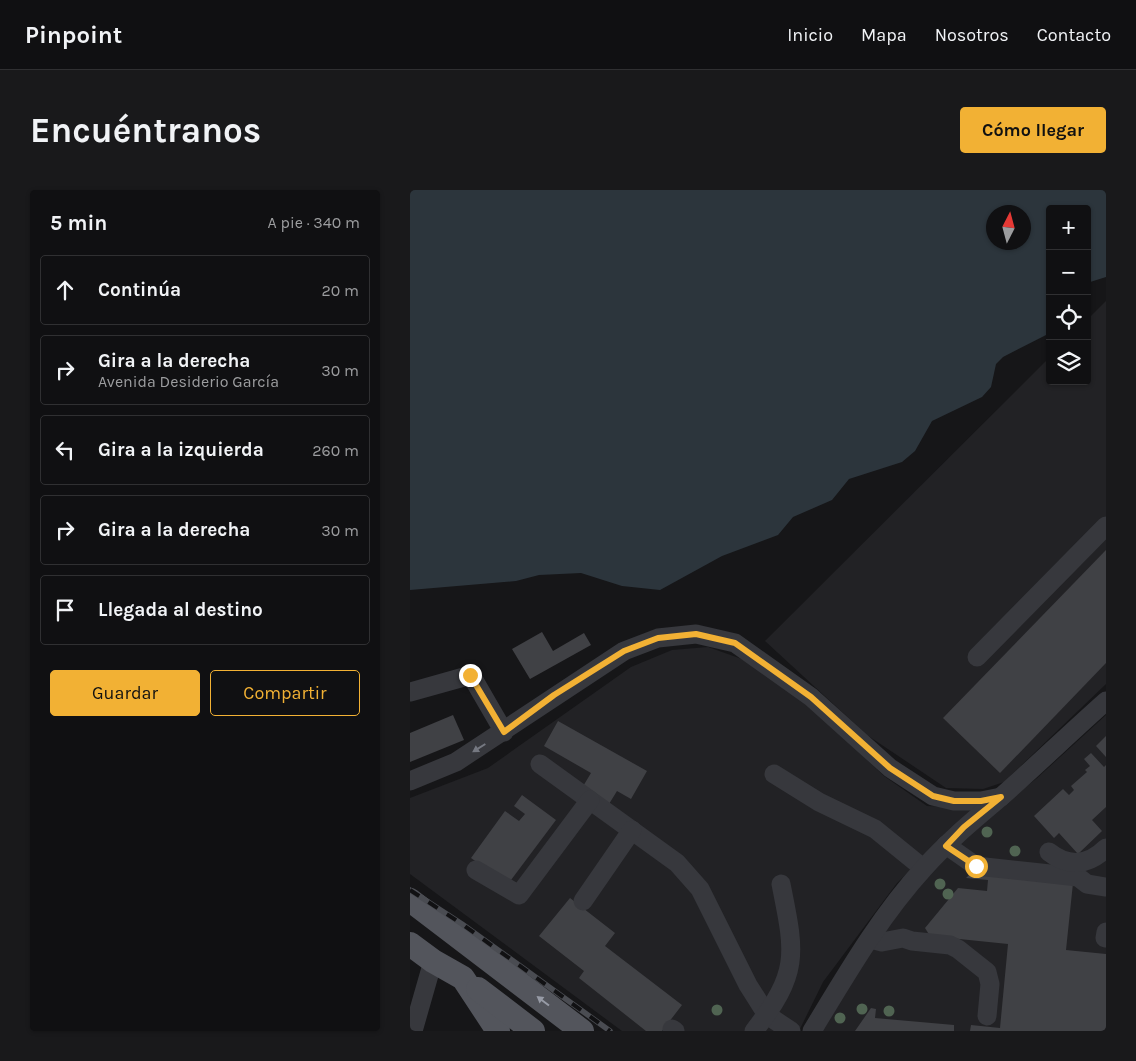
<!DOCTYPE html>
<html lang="es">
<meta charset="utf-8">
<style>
body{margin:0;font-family:Karla,sans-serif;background:#19191b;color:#f1f3f6}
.controls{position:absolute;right:15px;top:15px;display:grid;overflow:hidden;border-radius:5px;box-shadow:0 1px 4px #0004}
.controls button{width:45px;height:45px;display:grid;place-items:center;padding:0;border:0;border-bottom:1px solid #303032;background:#101012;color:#f1f3f6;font:25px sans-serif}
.compass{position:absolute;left:576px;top:15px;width:45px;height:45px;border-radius:50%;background:#101012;box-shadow:0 1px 4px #0004;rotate:6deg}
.stop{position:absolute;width:15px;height:15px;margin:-11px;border:4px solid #f2b134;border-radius:50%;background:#fff}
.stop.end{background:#f2b134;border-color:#fff;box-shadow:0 1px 5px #0008}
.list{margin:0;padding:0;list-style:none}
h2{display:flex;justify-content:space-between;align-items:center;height:65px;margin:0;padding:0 20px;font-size:21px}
h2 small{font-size:16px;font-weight:400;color:#9c9d9f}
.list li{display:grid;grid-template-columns:32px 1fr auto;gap:15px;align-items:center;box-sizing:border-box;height:70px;margin:0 10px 10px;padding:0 10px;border:1px solid #303032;border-radius:5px}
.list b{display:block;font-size:19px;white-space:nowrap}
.list p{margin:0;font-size:16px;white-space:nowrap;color:#9c9d9f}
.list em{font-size:16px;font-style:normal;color:#9c9d9f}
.actions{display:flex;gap:10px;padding:15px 20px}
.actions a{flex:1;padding:11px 0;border:1px solid #f2b134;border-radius:5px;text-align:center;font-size:18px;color:#f2b134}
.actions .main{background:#f2b134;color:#111}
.icon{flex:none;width:28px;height:28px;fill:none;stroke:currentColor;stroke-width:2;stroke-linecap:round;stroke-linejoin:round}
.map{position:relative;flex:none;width:696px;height:841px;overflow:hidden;border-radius:5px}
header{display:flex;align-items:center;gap:30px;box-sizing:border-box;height:70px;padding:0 25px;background:#101012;border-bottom:1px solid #303032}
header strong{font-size:24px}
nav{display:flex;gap:28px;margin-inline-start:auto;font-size:18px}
.intro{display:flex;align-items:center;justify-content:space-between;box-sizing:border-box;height:120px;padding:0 30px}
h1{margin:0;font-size:35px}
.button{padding:12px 22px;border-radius:5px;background:#f2b134;color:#111;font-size:18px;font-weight:700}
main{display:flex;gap:30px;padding:0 30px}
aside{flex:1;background:#101012;border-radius:5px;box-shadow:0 1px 4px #0004}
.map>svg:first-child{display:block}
.built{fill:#222225}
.water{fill:#2c353c;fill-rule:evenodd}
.building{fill:#404145}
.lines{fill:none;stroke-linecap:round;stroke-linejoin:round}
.minor{stroke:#37383d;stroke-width:19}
.major{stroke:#53555c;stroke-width:24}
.rail-casing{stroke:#4a4c52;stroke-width:5.5}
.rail{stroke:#111113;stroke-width:4;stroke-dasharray:11;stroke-linecap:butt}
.tree{fill:#506452}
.oneway{fill:#757881}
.oneway2{fill:#979ba6}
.route{stroke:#f2b134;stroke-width:6}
</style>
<header>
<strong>Pinpoint</strong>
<nav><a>Inicio</a><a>Mapa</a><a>Nosotros</a><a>Contacto</a></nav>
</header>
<div class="intro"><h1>Encuéntranos</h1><a class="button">Cómo llegar</a></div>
<main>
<aside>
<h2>5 min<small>A pie · 340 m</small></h2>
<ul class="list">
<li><svg class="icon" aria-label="ahead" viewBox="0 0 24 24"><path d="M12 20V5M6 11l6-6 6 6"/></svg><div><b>Continúa</b></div><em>20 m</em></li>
<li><svg class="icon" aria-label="right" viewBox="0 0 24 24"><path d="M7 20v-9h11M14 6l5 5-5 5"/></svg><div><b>Gira a la derecha</b><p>Avenida Desiderio García</p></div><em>30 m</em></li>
<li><svg class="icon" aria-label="left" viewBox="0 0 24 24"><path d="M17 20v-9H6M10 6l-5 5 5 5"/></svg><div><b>Gira a la izquierda</b></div><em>260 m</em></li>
<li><svg class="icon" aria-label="right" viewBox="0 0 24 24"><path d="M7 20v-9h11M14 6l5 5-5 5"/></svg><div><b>Gira a la derecha</b></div><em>30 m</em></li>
<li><svg class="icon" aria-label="arrive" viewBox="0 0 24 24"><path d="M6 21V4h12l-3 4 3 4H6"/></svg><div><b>Llegada al destino</b></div></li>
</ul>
<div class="actions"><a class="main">Guardar</a><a>Compartir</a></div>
</aside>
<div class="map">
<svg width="696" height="841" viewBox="0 0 696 841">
<rect width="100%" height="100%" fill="#161618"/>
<g class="built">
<path d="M696,111V494L594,592L573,599L536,598L457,545L355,451L640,167V191H677V130Z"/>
<path d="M298,457L343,473L408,523L474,586L517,616L564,618L487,693L413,792L389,841H212L0,684V608L78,578L221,477L262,460Z"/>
<path d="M696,525V841H402L428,791L550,648L626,589Z"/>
</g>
<path class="water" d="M0,0H696V87L677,93V19H640V143L593,167L586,174L581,197L572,207L522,231L505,261L492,272L439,289L422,310L383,327L368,345L312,366L250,400L212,396L171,383L129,385L106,391L0,400ZM584,22H614V52H584Z"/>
<g class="building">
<path d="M696,360V473L590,583L533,528Z"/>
<path d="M132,442L143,461L174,443L181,455L120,489L102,459Z"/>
<path d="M43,525L54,550L0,572V543Z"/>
<path d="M148,531L237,581L221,609L207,601L199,614L172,598L181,583L134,556Z"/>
<path d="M696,546V567L686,556Z"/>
<path d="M681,563L694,577L696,575V617L682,630L692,641L668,664L649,643L644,648L624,626L653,599L659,605L664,600L661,596L677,582L675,580L680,576L674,569Z"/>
<path d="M112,605L146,630L98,694L61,668L95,621L109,631L115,624L104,616Z"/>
<path d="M561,683L663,693L656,760L696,764V841H560L561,835L590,838L598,754L520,746L515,738L548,698L577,701L578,690L556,688Z"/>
<path d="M160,708L205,743L195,756L272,815L252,841H236L169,788L174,781L129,746Z"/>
<path d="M461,818L466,819L465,828L544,835V841H445Z"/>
</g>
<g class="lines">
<g class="minor">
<path d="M567,467L696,336"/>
<path d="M0,502L61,485L94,542"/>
<path d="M130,574L267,673L290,699L338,795L357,825L381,841"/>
<path d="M364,584L409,612L465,639L513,678"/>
<path d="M0,591L46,572L214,461L248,448L286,444L325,453L401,507L480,578L523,606L544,611H571L591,607"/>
<path d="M536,655L566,676L668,687L677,694L696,697"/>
<path d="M639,662C659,678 679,675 696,658"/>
<path d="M66,680L109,705L180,610"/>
<path d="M173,711L222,640"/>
<path d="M695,748L696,742"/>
<path d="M461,749L472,752L493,748L502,751L540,755L548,759L577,782L580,794L577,826"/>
<path d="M262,839L265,841"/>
<path d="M3,841L23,771"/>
<path d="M344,841C390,782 385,764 371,694"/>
<path d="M402,841C436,785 470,726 514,678C538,651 565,629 592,606C627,575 661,542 696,511"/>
</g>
<g class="major">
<path d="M0,710L172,841"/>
<path d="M0,754L23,771L53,788L88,841"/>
<path d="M68,799L123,841"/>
</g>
<g class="rail-casing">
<path id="rail" d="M0,700L52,734L200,841"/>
</g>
<use href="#rail" class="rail"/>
</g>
<g class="tree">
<circle cx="577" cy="642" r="5.5"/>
<circle cx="605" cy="661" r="5.5"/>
<circle cx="530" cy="694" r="5.5"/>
<circle cx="538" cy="704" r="5.5"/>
<circle cx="452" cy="819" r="5.5"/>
<circle cx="307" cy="820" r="5.5"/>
<circle cx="479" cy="821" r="5.5"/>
<circle cx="430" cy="828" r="5.5"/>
</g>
<defs><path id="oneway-solid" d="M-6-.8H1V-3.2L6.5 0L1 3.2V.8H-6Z" transform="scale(1.25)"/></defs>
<use class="oneway" href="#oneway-solid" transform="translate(69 558) rotate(148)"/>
<use class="oneway2" href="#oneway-solid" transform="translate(133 811) rotate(-143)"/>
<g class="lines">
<path class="route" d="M60,485L94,542L144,505L214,461L248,448L286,444L325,453L401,507L480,578L523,606L544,611H571L591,607L554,637L536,656L566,676"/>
</g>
</svg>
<div class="controls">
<button>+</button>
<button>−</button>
<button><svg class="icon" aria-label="locate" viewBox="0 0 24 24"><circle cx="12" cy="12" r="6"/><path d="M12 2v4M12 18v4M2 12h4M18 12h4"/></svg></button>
<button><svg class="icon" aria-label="layers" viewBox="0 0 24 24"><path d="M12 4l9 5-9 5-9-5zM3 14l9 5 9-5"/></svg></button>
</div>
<svg class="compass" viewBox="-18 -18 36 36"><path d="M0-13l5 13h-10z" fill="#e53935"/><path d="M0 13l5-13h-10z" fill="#9c9d9f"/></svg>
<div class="stop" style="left:566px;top:676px"></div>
<div class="stop end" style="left:60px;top:485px"></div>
</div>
</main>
